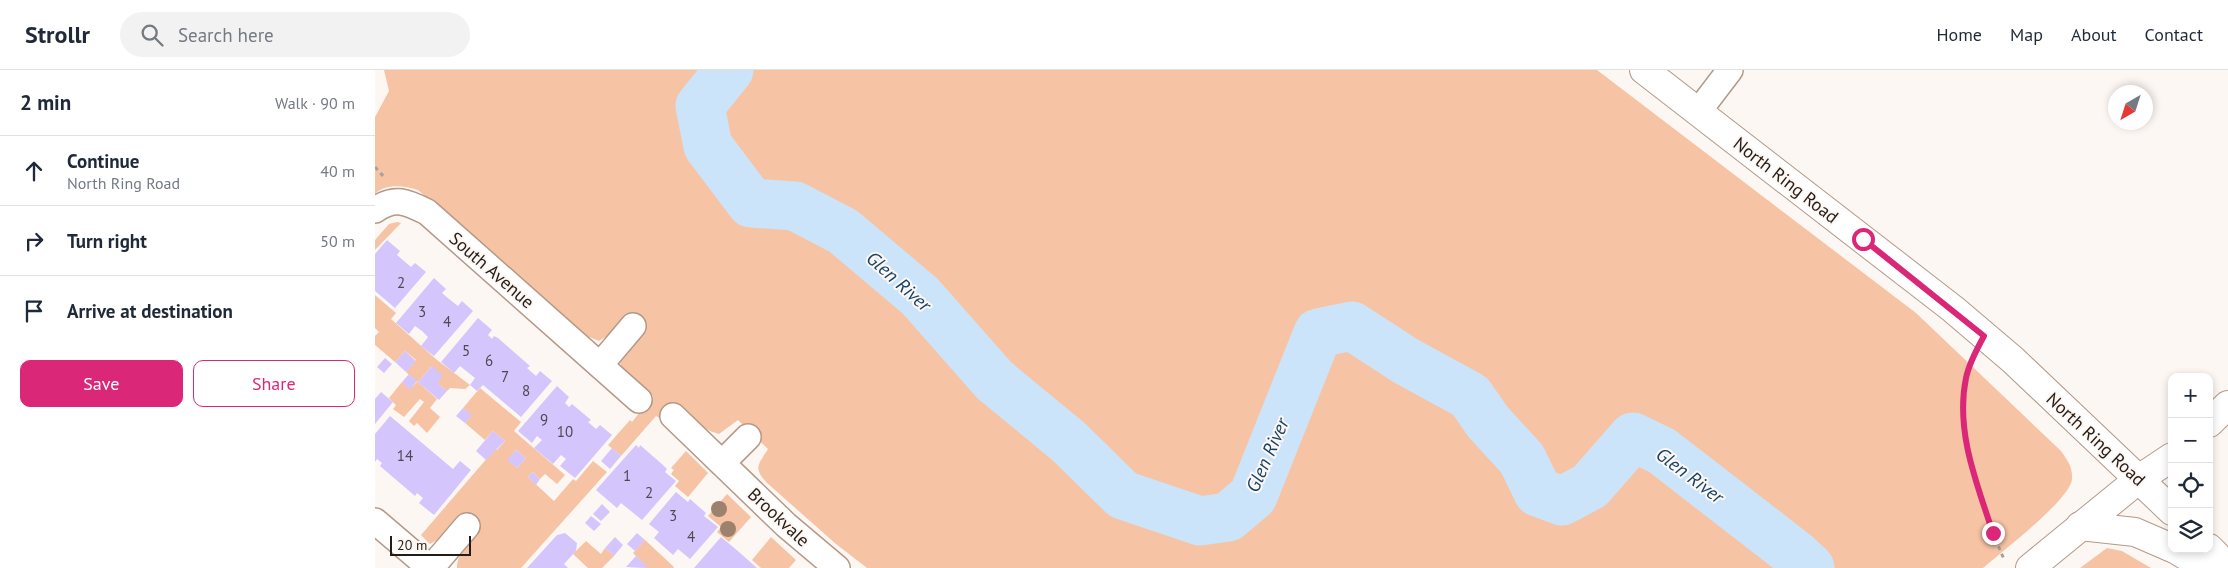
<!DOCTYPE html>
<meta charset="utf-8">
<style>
body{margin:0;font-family:"PT Sans",sans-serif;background:#f2f2f3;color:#1f2937}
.controls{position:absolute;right:15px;bottom:15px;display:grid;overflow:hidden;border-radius:10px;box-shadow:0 2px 8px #0003}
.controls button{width:45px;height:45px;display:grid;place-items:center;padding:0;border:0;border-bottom:1px solid #e0e1e3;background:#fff;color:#1f2937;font:25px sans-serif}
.compass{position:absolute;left:1733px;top:15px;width:45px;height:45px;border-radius:50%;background:#fff;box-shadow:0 2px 8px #0003;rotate:219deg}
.scale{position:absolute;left:15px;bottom:12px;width:81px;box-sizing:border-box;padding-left:5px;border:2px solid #261c16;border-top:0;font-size:14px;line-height:18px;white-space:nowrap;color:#261c16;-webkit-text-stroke:4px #fdf7f4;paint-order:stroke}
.stop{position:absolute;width:15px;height:15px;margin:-11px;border:4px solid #db2777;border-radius:50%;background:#fff}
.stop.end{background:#db2777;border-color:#fff;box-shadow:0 1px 5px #0008}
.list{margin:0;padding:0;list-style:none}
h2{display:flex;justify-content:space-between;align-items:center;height:65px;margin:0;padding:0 20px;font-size:21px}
h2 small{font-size:16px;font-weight:400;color:#747a83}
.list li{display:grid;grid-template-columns:32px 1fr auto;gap:15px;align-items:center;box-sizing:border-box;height:70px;padding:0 20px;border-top:1px solid #e0e1e3}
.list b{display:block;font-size:19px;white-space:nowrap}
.list p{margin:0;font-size:16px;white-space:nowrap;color:#747a83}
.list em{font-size:16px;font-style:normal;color:#747a83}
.actions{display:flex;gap:10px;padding:15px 20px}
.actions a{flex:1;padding:11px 0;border:1px solid #db2777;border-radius:10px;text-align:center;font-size:18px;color:#db2777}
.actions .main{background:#db2777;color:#fff}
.icon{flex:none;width:28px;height:28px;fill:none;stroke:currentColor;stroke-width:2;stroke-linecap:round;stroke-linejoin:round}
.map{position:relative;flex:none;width:1853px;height:498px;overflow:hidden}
header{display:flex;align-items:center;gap:30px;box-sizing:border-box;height:70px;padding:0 25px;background:#fff;border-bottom:1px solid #e0e1e3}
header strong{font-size:24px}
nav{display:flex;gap:28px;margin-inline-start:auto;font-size:18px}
.search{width:350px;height:45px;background:#f2f2f3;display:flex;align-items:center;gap:12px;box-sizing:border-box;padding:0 18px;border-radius:28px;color:#747a83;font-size:19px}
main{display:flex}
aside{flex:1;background:#fff}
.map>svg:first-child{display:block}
.green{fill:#f6c4a4;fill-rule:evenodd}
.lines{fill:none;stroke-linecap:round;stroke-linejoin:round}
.river{stroke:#cbe4f9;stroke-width:49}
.building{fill:#d4c5fd}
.street-casing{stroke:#b49988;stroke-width:28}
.secondary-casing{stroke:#b49988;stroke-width:30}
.path{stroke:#a69f9b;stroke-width:3;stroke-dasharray:4 4;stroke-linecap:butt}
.street{stroke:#fff;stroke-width:25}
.secondary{stroke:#fff;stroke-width:28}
.tree{fill:#9b816e}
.route{stroke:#db2777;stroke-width:6}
.labels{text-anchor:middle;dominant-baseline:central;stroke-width:4;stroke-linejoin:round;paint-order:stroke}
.number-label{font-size:15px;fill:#524650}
.street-label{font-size:18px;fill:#261c16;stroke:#fdf7f4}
.water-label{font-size:19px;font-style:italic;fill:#144365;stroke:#fdf7f4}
</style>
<header>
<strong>Strollr</strong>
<div class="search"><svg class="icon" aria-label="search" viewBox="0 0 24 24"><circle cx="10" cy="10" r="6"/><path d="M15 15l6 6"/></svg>Search here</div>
<nav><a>Home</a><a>Map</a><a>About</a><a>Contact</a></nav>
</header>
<main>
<aside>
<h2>2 min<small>Walk · 90 m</small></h2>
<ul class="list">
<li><svg class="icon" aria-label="ahead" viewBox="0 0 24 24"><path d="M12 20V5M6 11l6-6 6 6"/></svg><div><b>Continue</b><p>North Ring Road</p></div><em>40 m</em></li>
<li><svg class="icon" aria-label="right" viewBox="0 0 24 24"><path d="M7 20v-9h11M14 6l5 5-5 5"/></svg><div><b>Turn right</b></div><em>50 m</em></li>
<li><svg class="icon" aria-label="arrive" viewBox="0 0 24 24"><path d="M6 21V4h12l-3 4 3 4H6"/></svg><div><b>Arrive at destination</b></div></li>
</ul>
<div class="actions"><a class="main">Save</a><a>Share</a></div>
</aside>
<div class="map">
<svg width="1853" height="498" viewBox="0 0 1853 498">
<rect width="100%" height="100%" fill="#fdf7f4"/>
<g class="green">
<path d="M9,0H1222L1541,243L1686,381C1692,390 1698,397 1697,409C1696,429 1626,482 1608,498H492L461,474L392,413C378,398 383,395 393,379L363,350L344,364C325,359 313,346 299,334L286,349L281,346L246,386L233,375L255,350L257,352L278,326L248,300L245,293L271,259L254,244L235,264L224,271L212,266L43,120C29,116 11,113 0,124V47L14,21Z"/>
<path d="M22,152L26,153L0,180V170L14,154Z"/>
<path d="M0,225L21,243L16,249L62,290L95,315L90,319L75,318L72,321L62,313L56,297L43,312L62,329L55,338L65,347L52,363L42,353L39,356L34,351L49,332L45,329L29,347L18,339L21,335L14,328L27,312L35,319L42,312L31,302L41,290L30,281L20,292L0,275V266L4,262L0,258Z"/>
<path d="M105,318L146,352L139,361L190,405L182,414L170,404L165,409L158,402L153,407L179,431L198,409L201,411L218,391L232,402L146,498H82C82,483 94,473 103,462L85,445L64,469L55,474L46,465L120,379L122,380L130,371L118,361L110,370L90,353L96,345L88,338ZM141,380L151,388L142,398L133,390Z"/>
<path d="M311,381L333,403L313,427L300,416L304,411L296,404L299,400L296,398Z"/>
<path d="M352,424L376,447L354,472L342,462L346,457L333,446Z"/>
<path d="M396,467L421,490L414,498H386L377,490Z"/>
<path d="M270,470L299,497L298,498H270L271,496L258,483Z"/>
<path d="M211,471L226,484L230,478L239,486L227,498H213L198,484Z"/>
<path d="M1732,478L1747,481L1776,498H1705Z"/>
</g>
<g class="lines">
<path class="river" d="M354,0L325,36L333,76L376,133L420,136L468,161L545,226L619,310L694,372L748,425L825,451L853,447L878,426L943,263L977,256L1031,291L1095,326L1113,352L1147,389L1163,422L1187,431L1215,416L1258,367L1287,381L1420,484L1435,498"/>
</g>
<g class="building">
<path d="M12,170L25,181L22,185L36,197L40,193L51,202L20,238L0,221V184Z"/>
<path d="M59,208L71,219L67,223L74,229L83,236L87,231L98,241L59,286L46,276L53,267L47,261L40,256L34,264L21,253Z"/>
<path d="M103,248L117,260L113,265L117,269L119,266L123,268L155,296L152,298L161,306L165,301L177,311L146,347L108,315L102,321L95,315L100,308L85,296L79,303L66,292Z"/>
<path d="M30,281L41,291L31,302L20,292Z"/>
<path d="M10,288L17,294L9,303L2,297Z"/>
<path d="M57,296L68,306L62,313L72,321L64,330L43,312Z"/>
<path d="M34,304L42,311L35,320L27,312Z"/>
<path d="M182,316L194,327L190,333L194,337L197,334L216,350L213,352L221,359L225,355L237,365L200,408L185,396L191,389L186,385L178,394L159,378L167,370L162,366L157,373L143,361Z"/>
<path d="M6,322L18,332L0,354V329Z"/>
<path d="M88,338L97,345L90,353L81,346Z"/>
<path d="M15,346L78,399L85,391L96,400L59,445L44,433L48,428L42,423L40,426L5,396L7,393L2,389L0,392V364Z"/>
<path d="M118,361L130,371L111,390L101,381Z"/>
<path d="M261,375L264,378L265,375L288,395L292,399L290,402L301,411L267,450L246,433L242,438L221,420Z"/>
<path d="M237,378L246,386L235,399L226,391Z"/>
<path d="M141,380L151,388L142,398L132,390Z"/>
<path d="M158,402L165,409L161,415L153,407Z"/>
<path d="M301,422L313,432L315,429L331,443L329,446L343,457L315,489L303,479L298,485L279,468L284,462L274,454Z"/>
<path d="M227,434L235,442L226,451L218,444Z"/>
<path d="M216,446L226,454L219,461L210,453Z"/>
<path d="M190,463L202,473L201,481L189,494L193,498H152L182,465Z"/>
<path d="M262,463L270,470L260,481L252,474Z"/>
<path d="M240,467L248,475L239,486L230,478Z"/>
<path d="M346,467L364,482L382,498H319Z"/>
<path d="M261,486L272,496L270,498L251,497Z"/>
</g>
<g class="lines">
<g class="street-casing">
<g id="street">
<path d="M1323,42L1355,0"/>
<path d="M0,140C20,126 32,132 52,142L264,330"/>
<path d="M225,295L258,256"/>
<path d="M298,346L411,455L462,498"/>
<path d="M347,393L373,367"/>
<path d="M0,451L55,498"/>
<path d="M56,498L92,456"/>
</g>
</g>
<g class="secondary-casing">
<g id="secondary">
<path d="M1269,0L1578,239L1638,290L1797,441"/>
<path d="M1834,353L1853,335"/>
<path d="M1705,456L1760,462L1797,478"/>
<path d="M1834,478L1853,497"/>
<path d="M1800,479L1831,498"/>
<path d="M1655,498L1764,409L1797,387"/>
</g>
</g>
<g class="path">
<path d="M0,97L10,108"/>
<path d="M1596,290C1580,339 1593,388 1609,435C1615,453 1621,472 1629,489"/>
</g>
<use href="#street" class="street"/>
<use href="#secondary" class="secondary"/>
</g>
<g class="tree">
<circle cx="344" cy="439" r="8"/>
<circle cx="353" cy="459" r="8"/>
</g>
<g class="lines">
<path class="route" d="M1488,169L1609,266C1602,279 1594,293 1591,308C1580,361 1602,414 1618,463"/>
</g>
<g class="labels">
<g class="number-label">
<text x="26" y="212">2</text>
<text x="47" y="241">3</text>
<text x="72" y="251">4</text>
<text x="91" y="280">5</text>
<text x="114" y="290">6</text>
<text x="130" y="306">7</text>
<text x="151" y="320">8</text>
<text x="169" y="349">9</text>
<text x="190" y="361">10</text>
<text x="30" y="385">14</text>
<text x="252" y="405">1</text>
<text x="274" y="422">2</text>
<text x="298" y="445">3</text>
<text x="316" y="466">4</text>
</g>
<g class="street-label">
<text transform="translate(1411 110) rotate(38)">North Ring Road</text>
<text transform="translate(117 200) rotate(41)">South Avenue</text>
<text transform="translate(1721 369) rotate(43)">North Ring Road</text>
<text transform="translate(404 447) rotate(43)">Brookvale</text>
</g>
<g class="water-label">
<text transform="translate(524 211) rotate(42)">Glen River</text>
<text transform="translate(892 385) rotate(-66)">Glen River</text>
<text transform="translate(1315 405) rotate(37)">Glen River</text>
</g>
</g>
</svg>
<div class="controls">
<button>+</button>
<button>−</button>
<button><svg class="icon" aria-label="locate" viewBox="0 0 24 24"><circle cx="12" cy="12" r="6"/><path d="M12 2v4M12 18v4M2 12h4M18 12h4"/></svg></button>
<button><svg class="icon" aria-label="layers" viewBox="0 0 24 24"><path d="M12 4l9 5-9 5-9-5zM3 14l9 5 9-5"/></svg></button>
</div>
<svg class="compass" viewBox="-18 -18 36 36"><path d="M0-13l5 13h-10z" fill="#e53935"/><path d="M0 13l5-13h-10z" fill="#747a83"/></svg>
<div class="scale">20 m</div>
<div class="stop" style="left:1488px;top:169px"></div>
<div class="stop end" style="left:1618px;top:463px"></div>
</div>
</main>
